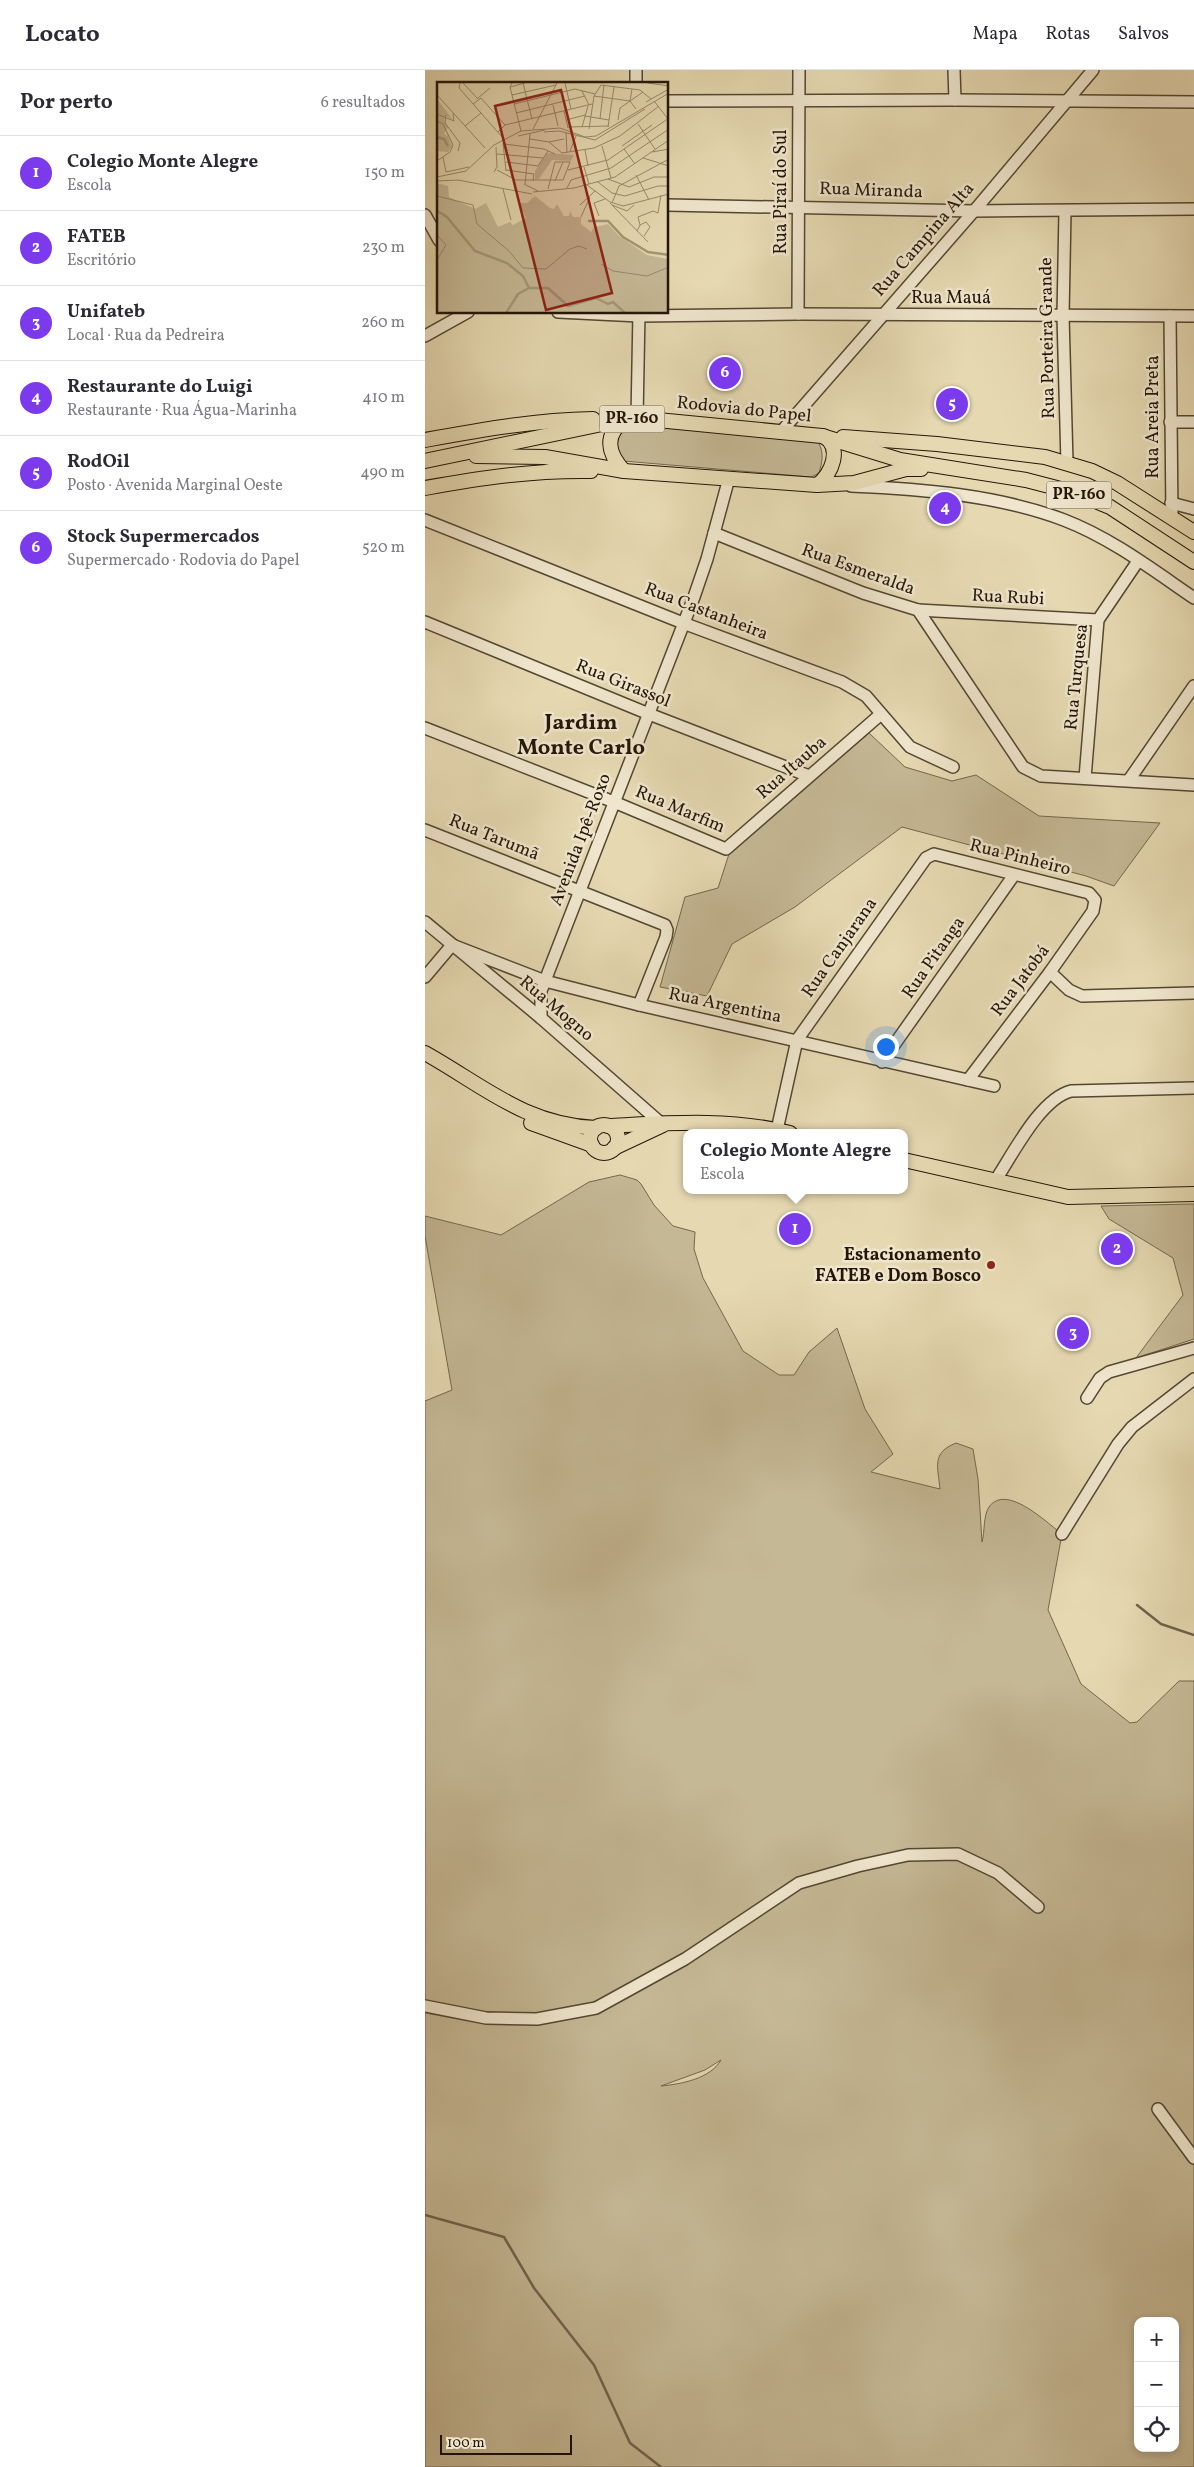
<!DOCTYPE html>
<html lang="pt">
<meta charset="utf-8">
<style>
body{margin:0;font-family:Vollkorn,serif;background:#f2f2f3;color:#2b2b33}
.controls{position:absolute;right:15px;bottom:15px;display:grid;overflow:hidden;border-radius:10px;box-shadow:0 2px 8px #0003}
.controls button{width:45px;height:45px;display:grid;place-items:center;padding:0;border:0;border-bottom:1px solid #e1e1e2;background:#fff;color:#2b2b33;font:25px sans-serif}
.scale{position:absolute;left:15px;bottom:12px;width:132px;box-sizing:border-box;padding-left:5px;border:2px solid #241607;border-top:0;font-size:14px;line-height:18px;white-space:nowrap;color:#241607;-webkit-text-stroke:4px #efe6cd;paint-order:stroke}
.you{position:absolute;left:460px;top:976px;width:18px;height:18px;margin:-12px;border:4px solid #fff;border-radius:50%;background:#1a73e8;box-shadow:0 0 0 8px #1a73e833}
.badge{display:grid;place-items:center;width:32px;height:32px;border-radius:50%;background:#7c3aed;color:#fff;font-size:16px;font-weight:700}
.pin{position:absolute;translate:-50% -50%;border:2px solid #fff;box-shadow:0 1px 5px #0006}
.popup{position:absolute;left:258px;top:1059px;width:225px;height:65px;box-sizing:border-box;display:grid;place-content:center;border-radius:10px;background:#fff;filter:drop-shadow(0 1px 4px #0005);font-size:16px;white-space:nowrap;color:#7c7c81}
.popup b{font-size:19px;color:#2b2b33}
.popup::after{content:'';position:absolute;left:50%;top:100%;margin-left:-10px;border:10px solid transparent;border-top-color:#fff}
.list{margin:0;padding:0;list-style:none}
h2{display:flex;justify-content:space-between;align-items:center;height:65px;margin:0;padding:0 20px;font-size:21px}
h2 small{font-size:16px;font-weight:400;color:#7c7c81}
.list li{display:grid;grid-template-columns:32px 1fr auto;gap:15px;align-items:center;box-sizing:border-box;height:75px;padding:0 20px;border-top:1px solid #e1e1e2}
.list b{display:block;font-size:19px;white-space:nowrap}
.list p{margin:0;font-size:16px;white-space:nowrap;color:#7c7c81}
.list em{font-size:16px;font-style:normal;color:#7c7c81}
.icon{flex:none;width:28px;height:28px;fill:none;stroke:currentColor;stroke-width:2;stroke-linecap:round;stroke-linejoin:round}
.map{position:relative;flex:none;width:769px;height:2397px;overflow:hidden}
header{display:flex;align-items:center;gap:30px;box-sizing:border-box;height:70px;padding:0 25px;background:#fff;border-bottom:1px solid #e1e1e2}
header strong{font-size:24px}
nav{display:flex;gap:28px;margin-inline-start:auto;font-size:18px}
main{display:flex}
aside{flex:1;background:#fff}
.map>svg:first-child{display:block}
.green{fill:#c5b895;stroke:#74674e;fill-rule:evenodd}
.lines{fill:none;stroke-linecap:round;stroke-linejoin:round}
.stream{stroke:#71634b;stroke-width:2.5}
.minor-casing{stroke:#544732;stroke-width:14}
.major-casing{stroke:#241607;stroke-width:16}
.minor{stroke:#efe6cd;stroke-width:11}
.major{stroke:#e6d9b2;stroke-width:14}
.poi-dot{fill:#8f2418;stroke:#efe6cd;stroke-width:2}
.labels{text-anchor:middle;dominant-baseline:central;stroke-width:5;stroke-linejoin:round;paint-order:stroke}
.shield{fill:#efe6cd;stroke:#615442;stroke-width:1}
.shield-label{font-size:16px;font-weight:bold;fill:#241607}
.street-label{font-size:18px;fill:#241607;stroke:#efe6cd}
.poi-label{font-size:18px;font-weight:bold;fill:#241607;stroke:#efe6cd;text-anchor:end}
.district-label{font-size:22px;font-weight:bold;fill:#241607;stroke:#efe6cd}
.inset-river{fill:none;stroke:#a49778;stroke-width:2.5}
.inset-road{fill:none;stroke:#988b6e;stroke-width:1}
.view{fill:#8f2418;fill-opacity:0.15;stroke:#8f2418;stroke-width:2.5}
.inset-edge{fill:none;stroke:#241607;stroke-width:2.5}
</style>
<header>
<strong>Locato</strong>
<nav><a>Mapa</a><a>Rotas</a><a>Salvos</a></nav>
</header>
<main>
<aside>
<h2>Por perto<small>6 resultados</small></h2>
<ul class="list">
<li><span class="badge">1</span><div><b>Colegio Monte Alegre</b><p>Escola</p></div><em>150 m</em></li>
<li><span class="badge">2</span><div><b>FATEB</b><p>Escritório</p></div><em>230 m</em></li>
<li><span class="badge">3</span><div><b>Unifateb</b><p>Local · Rua da Pedreira</p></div><em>260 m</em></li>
<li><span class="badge">4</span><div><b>Restaurante do Luigi</b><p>Restaurante · Rua Água-Marinha</p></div><em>410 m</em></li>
<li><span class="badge">5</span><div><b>RodOil</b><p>Posto · Avenida Marginal Oeste</p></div><em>490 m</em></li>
<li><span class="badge">6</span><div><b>Stock Supermercados</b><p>Supermercado · Rodovia do Papel</p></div><em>520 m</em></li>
</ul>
</aside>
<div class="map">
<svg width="769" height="2397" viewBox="0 0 769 2397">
<rect width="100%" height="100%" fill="#e6d9b2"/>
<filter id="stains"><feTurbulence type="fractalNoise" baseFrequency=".004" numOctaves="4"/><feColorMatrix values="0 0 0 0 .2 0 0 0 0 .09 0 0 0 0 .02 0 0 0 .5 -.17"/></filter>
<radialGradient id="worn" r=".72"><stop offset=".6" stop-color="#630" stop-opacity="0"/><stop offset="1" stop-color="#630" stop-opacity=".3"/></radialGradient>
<g class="green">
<path d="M197,352L392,370C399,381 398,390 394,403L386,407L198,391C189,379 188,364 197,352Z"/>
<path d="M444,663L480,697L527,711L551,705L614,746L735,753L689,816L661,806L477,757L370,837L307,874L282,926L235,917L260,827L293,818L304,784Z"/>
<path d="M195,1105L212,1110L216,1114L229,1135L248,1156L270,1162L269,1179L278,1208L318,1281L354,1305H369L384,1282L412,1258L440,1339L468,1384L446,1402L515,1419C513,1397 506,1383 531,1373L548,1379L553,1409L557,1472C560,1462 558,1446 564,1437C581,1413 621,1452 637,1464L623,1540L656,1614L705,1653L712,1652L754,1611H769V2397H0V1331L27,1320L0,1166V1146L76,1165L164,1112ZM296,1990C285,2009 256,2014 236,2016L280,2000ZM713,2251H750V2378H713Z"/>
<path d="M769,1134V1269L711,1288L758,1225L748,1188L684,1149L676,1136Z"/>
</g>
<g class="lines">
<g class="stream">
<path d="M712,1535L736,1554L769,1565"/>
<path d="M0,2145L79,2167L109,2218L169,2295L205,2373L236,2397"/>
</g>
<g class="minor-casing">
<g id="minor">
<path d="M211,0V14"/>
<path d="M529,0L530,30"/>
<path d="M242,31L530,30L769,32"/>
<path d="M242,135L549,141L769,139"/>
<path d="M640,141L638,246L642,393"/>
<path d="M0,145L14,170"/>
<path d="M133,242L214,246L373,244L769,246"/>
<path d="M373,244L374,0"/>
<path d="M745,246L747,447"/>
<path d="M0,266L43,242"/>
<path d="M212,348L214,242"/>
<path d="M745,352H769"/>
<path d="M355,363L549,141L668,0"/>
<path d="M426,416C497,419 573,425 639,450C686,468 728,500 769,528"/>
<path d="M746,433L769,439"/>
<path d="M0,450L258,553L417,612L441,626L485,677L528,697"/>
<path d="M289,463L438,523L493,540L598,697L616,706L769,715"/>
<path d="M493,540L673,550"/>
<path d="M0,552L224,644L384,706"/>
<path d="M0,658L189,732L301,779L456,644"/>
<path d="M660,708L673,550L713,491"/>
<path d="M704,710L769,616"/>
<path d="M0,760L240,855L242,860L241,867L214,935"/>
<path d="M0,852L116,948L238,1055"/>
<path d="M27,875L120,911L214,935L569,1016"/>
<path d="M625,902L644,920L657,926L769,923"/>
<path d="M0,907L27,875"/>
<path d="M116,948V921L269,527L282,489L304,408"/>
<path d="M457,992L589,805"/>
<path d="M352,1060L372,970L494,798L501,788L509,784L664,823L670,830L668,841L625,902L543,1010"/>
<path d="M570,1111C588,1084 615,1029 646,1021L769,1018"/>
<path d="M662,1328L675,1308L684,1302L769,1278"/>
<path d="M637,1464L693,1374L707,1357L769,1309"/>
<path d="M0,1936L61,1948L112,1949L171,1938L260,1889L374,1813L433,1796L483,1785L533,1784L573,1803L613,1837"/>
<path d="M733,2039L769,2088"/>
</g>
</g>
<g class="major-casing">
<g id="major">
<path d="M418,367L512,374L620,387L667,401L692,413L769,462"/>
<path d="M0,370C55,360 111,350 168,349"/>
<path d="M51,386L120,387L199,401L392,415L429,413L481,399H496"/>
<path d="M0,391L201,349L212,348L397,366L475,390L601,410L651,423L685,437L769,492"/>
<path d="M199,401C182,383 179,364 200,350"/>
<path d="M392,415C407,405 418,376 398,366"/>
<path d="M0,418C55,408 109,400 166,401"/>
<path d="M0,983C59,1016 100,1055 171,1058"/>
<path d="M106,1053L167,1075"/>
<circle cx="179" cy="1069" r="14"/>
<path d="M183,1056C244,1053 304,1048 365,1063"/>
<path d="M189,1078L238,1055"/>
<path d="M479,1090L643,1127L769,1124"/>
</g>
</g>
<use href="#minor" class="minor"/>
<use href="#major" class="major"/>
</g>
<circle class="poi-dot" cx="566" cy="1195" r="5"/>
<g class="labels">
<g class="shield">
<rect x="174.5" y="335.5" width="65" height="27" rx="4"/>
<rect x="621.5" y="411.5" width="65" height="27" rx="4"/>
</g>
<g class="shield-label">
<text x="207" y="349">PR-160</text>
<text x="654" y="425">PR-160</text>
</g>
<g class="street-label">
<text transform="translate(446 121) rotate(2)">Rua Miranda</text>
<text transform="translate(356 122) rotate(-90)">Rua Piraí do Sul</text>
<text transform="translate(499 170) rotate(-49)">Rua Campina Alta</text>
<text x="526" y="228">Rua Mauá</text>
<text transform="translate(623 268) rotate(-91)">Rua Porteira Grande</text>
<text transform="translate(319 340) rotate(6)">Rodovia do Papel</text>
<text transform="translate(728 347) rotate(-90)">Rua Areia Preta</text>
<text transform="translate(433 500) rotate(20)">Rua Esmeralda</text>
<text transform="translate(583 528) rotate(3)">Rua Rubi</text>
<text transform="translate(281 542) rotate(21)">Rua Castanheira</text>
<text transform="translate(652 607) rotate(-84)">Rua Turquesa</text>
<text transform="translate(198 614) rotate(22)">Rua Girassol</text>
<text transform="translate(367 698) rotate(-41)">Rua Itauba</text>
<text transform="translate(255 740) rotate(23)">Rua Marfim</text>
<text transform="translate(69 768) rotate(22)">Rua Tarumã</text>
<text transform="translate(156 770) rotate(-69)">Avenida Ipê-Roxo</text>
<text transform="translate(595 788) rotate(14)">Rua Pinheiro</text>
<text transform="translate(415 878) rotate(-55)">Rua Canjarana</text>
<text transform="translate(509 888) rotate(-55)">Rua Pitanga</text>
<text transform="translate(596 911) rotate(-53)">Rua Jatobá</text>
<text transform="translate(300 936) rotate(12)">Rua Argentina</text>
<text transform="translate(131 939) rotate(40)">Rua Mogno</text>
</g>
<g class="poi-label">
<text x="556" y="1185">Estacionamento<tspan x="556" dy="21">FATEB e Dom Bosco</tspan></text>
</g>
<g class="district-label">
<text x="156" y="653">Jardim<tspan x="156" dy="25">Monte Carlo</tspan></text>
</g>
</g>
<g transform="translate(12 12)">
<rect width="231" height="231" fill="#e6d9b2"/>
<path d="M0,17L16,38L9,34L7,38L11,45L7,52L11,54L15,64L11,70L0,69ZM110,71L137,73L134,79L115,78L102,97H98V89ZM0,101L11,104L12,115L38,127L49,121L61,145L73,140L76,143L89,136L82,121H90L98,114L113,126L117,127L120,122L127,134H132L133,129L136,135H144V142L154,150L157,145L171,142L182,154L210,173L231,177V231H0Z" fill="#c5b895"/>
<path class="inset-river" d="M0,55L7,57L11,64M0,129L10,135L38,169L70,181L86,194L92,206H111L131,224L159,216L171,222L176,220L188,231M151,139H171L186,155L211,170L232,173M69,231L81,212L92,206"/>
<path class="inset-road" d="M23,1L22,6L66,56M26,1L41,17M75,1L73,5L84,49M86,1L95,37M128,1L134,27M211,1L232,4M164,3L203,8L214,17M73,5L88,1M195,7L193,19L199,27M145,9L152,23M0,13L48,66M75,13L119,3M157,14L193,19M41,16L53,6M217,19L231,37M209,20L232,7M36,22L44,16L68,43M77,22L138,7L158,12M116,23L121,44M127,29L131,46M79,31L148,14M0,32L17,39L16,32M9,33L8,41L23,61L21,69M148,34L172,38M163,37L167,3M129,38L148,33M181,38L183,26L206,10M0,39L6,42L16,63L13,70L0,79M201,42L218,67M28,44L44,31M131,45L172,44M145,45L151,24M171,45L177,5M96,47L120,1M152,47L157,14L164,3M61,50L68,43L155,22M107,50L122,49L158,58L208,27M129,51L130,70M81,54L108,48M93,57L112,60L125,71L157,66L183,54L222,24M112,60L127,57M66,61L69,89M67,62L107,67L118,72M165,64L174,96M185,64L215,43M187,67L198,82M148,68L151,84M133,69L139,54M215,70L232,67M60,72L106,76M6,75L9,90L32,85M206,76L232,84M69,80L101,84L111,69M147,85L152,102M60,88L79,98M69,88L97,92L96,99M131,88L171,78L232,36M57,90L60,85L59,65M199,93L212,118M0,95L29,89L57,63L84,49L123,46L148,55L159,54L232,11M171,97L192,105L217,95H232M79,98H126M0,99L21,98L95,112M118,99L126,80M161,100L175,111L188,114L221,104H232M87,102L101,109M88,102L93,52M150,103L173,120L186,124L232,112M182,104L232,77M130,106L134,98L174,86L232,47M66,107L74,138M111,107L118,80H133L126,98M96,110L137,106L178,95L232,58M0,114L36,123L40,142L72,169L86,186L109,187L133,167L142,164L150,167M173,121L211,160M175,121L182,104M143,123L158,109M175,123L190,129L197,123M162,134L157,121L168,117M144,135L153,115M203,143L209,140L213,145L207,154M200,149L203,143L201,135L216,129L221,131L224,113M0,153L9,163L0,178M164,182L176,189L210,194L232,185"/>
<path class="view" d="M124,8L175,211L109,228L58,24Z"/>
<rect width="231" height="231" class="inset-edge"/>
</g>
<rect width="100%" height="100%" filter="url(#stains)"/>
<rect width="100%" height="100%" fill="url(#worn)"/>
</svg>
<div class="controls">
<button>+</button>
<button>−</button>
<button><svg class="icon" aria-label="locate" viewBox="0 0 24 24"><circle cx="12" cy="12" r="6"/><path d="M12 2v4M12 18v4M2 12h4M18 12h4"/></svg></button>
</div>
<div class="scale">100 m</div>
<div class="you"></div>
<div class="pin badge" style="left:370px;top:1159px">1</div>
<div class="popup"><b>Colegio Monte Alegre</b>Escola</div>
<div class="pin badge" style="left:692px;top:1179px">2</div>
<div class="pin badge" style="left:648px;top:1263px">3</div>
<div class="pin badge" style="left:520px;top:438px">4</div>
<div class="pin badge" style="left:527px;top:334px">5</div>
<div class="pin badge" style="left:300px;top:303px">6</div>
</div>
</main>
